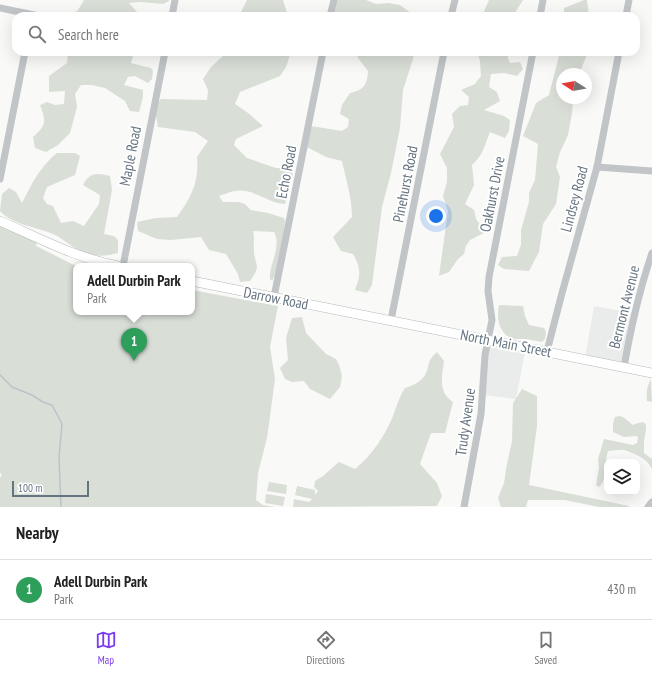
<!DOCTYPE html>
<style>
body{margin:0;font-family:"PT Sans Narrow",sans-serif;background:#f6f6f6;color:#222}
.controls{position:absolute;right:12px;bottom:12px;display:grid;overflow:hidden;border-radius:8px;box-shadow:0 4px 16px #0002}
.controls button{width:36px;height:36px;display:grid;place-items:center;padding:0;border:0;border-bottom:1px solid #e0e0e0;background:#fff;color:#222;font:20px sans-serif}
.compass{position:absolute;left:556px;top:68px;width:36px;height:36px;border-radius:50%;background:#fff;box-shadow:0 4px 16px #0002;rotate:281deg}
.scale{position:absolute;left:12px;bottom:10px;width:77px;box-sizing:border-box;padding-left:4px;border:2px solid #667480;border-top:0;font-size:11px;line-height:14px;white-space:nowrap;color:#667480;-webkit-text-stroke:3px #fff;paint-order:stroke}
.you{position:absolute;left:436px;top:216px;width:14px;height:14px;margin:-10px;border:3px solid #fff;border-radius:50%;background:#1a73e8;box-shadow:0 0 0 6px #1a73e833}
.badge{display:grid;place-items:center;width:26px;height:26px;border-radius:50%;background:#7c3aed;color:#fff;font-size:13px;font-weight:700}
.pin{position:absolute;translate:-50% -33px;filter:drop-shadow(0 1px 2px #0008)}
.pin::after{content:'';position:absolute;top:21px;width:14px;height:12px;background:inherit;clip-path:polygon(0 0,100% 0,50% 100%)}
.popup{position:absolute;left:73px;top:263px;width:122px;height:52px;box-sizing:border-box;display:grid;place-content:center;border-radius:8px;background:#fff;filter:drop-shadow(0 1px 3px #0005);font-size:13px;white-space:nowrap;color:#767676}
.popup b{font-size:15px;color:#222}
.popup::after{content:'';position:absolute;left:50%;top:100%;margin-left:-8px;border:8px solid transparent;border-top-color:#fff}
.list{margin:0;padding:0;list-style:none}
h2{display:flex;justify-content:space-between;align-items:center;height:52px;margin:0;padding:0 16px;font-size:17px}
h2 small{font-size:13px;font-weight:400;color:#767676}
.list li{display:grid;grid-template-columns:26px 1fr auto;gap:12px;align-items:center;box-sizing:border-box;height:60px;padding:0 16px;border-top:1px solid #e0e0e0}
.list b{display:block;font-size:15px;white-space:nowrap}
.list p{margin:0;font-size:13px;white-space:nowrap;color:#767676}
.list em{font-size:13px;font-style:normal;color:#767676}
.icon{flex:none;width:22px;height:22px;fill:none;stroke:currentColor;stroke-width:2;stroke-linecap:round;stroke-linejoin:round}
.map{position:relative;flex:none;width:652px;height:507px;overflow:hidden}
.search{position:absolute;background:#fff;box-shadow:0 4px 16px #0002;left:12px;right:12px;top:12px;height:44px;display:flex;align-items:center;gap:10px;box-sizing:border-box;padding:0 14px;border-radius:12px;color:#767676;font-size:15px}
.sheet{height:112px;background:#fff}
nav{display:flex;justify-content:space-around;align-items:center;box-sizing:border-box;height:56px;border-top:1px solid #e0e0e0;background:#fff;font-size:11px;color:#767676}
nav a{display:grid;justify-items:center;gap:2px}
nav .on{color:#7c3aed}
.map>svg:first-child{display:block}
.built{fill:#eaebeb}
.green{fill:#d9ded7}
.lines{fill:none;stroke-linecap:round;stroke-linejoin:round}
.stream{stroke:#bac4c8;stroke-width:1.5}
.major-casing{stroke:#b4b9bd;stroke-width:10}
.minor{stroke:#c1c5c8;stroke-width:7}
.major{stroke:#fff;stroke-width:9}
.labels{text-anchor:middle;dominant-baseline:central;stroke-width:4;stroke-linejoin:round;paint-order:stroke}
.street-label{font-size:15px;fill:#667480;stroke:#fff}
</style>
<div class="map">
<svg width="652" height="507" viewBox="0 0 652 507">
<rect width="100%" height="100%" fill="#f9f9f7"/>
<g class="built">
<path d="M594,306L628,312H634L624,367L585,359Z"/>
<path d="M488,341L526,347L516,399L483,395Z"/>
</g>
<g class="green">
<path d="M84,0H169V1L163,4L140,2L129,3L137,12L139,16H71L78,10Z"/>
<path d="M247,0H283L288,16H239Z"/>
<path d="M337,0H366L376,4L389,3L400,5L415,16H334Z"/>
<path d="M489,0H523L513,16H482Z"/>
<path d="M584,0H587L589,16H564V8Z"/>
<path d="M68,52H134L131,63L151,68L153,71L152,79L148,83L135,76L128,77L124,85L143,90V97L139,112L130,111L125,101L105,88L92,85H81L75,94L77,107L70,133L58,145L46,152L35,148L33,137C47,125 46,121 40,105L47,102L55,105L64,104L65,91L49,92V76L67,63Z"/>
<path d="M224,52H291L286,67L280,76L240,92L235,104L248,113L263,126L236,139L234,145L247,158L276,168H287L293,173L285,204C271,203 260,194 246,191C237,189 227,193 219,196L223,202H238L245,204L251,210L268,213L284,218L285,221C283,237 280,268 272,281L270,279C269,264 282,246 274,232L253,231C255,238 253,244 254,251C255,267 262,264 250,281L240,282L238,274L226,254L209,250L201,237L171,240L157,239L138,231L137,222L156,218L177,217C192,196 199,182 197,157L208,141L195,132L158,127L156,116V105L161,99L207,100L208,90L203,79L211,67L224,55Z"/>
<path d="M356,52H414L413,59L403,90L400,128L391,173L382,207L372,285L367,293L355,290C361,275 361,268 353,254L341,251L333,237L352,217C352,198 346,180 342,161L326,157L307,147L311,126L342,131L348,127L349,119L340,114L342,105L350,93C364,90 367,85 368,71L358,58Z"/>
<path d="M477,52H507L508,58L510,63L520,62L523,69L517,76L504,73L491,74L489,87L497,92L500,101L484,110L504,116L510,120L509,131L505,138L490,132C484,146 484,154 472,165L474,185L465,204L474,210L476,219L486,232L470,240L466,246L464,254L458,259L449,272L439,276L448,211L443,196L447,182V168L440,154L454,127L452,114L460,106L468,105L469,97L461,90L475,84L481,76L480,61Z"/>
<path d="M560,52H588L580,72L581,74H562V98H575L573,101L572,113L568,135L560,152L556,167L560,177L556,204L543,224L539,252L529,271L504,269L498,265L502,257L517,256L521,245V230L529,202V193L535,180L538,144L523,136L536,103L549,95Z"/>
<path d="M57,153H75L80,156L75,175L47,187L43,198L47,204L53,206L61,223L73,221L84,226L99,204L100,195L83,185C90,172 97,173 110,176L112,190L104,234L114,236L118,240V253C107,256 96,257 85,253C74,249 64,239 53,234C37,227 13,225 0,211L2,194L9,188L16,192L22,203C32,183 40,167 57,153Z"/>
<path d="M0,221L38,238L36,246L74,265L79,266H76V312H192V290L278,306L270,347L275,379L267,438L258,473L256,500L263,505L275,507H0V477L2,476L0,472Z"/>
<path d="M499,305L523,306L525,316L529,325L544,328L546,332L545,339L542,342C536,341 529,339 523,339C520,339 517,339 514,339C499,335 496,318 499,305Z"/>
<path d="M302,317L306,333L326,354L336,359L339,365L342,376L340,387L330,399L310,389L304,381L292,382L285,379L280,368L288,360L286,338L292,318Z"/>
<path d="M437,352L444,361C442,377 438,392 453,402L445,433H431L420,464L437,483L442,496L437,506L293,507L294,499L309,502L312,499L295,495L297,486L315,490V495L318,491L314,487L315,481L323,476L339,462L355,469C372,455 385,436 393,416C397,406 399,397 405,388C412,386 421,382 425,375C431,365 425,363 437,352Z"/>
<path d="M651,379L652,402L647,401C646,392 647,387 651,379Z"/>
<path d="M522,389L537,396V426L529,485L629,506L628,507H599L565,500H528L526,507H501L498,498L504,483L506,469L512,441L513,403Z"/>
<path d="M619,416L623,417L633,425C652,416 645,431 644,443C644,446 644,449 644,453L652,459V469C647,458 634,453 624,450C619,449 613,451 608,451C604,462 608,479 599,487L596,485L599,468L598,459L604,439L633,445L637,443L638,437L636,436L624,437L613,432V423L615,417Z"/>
<path d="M269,482L287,485L286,494L267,491Z"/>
<path d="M266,494L285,497L283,506L265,503Z"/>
</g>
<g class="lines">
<path class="stream" d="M0,375L12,387L32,395L43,402L52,405L62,424L59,457L61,507"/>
<g class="major-casing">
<g id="major">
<path d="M0,221C39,238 76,258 118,266"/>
<path d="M192,281L652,373"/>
</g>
</g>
<g class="minor">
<path d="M0,8L39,16"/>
<path d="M172,16L175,0"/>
<path d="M330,16L334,0"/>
<path d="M451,16L455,0"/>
<path d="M540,16L543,0"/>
<path d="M626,16L629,0"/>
<path d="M597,167L652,171"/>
<path d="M0,179L25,52"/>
<path d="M123,266L165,52"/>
<path d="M274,297L323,52"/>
<path d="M391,320L444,52"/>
<path d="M547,351L562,293L597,167L619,52"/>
<path d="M624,367C631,327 639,291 652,253"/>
<path d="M464,507L481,414L485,355L492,320L488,291L489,277L533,52"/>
<path d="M648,507L652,502"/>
</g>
<use href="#major" class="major"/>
</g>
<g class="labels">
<g class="street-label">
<text transform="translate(130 156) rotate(-79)">Maple Road</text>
<text transform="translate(286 172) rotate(-79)">Echo Road</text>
<text transform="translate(405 184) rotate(-79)">Pinehurst Road</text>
<text transform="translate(492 194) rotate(-79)">Oakhurst Drive</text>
<text transform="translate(574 199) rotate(-75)">Lindsey Road</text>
<text transform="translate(276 298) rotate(11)">Darrow Road</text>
<text transform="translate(624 307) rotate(-76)">Bermont Avenue</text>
<text transform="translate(506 343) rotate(11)">North Main Street</text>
<text transform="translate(465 422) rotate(-82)">Trudy Avenue</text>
</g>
</g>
</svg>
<div class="controls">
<button><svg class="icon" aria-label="layers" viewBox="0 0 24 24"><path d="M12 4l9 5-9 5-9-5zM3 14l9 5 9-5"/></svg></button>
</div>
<svg class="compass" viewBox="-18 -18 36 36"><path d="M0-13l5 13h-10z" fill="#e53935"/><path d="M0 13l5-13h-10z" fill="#767676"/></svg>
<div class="scale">100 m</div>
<div class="you"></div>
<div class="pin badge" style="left:134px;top:361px;background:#2e9e5b">1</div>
<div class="popup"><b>Adell Durbin Park</b>Park</div>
<div class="search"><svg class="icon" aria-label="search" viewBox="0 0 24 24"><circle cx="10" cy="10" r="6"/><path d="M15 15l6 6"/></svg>Search here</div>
</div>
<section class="sheet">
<h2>Nearby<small></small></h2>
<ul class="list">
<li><span class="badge" style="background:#2e9e5b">1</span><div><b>Adell Durbin Park</b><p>Park</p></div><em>430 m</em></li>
</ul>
</section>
<nav>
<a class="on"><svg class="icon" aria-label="map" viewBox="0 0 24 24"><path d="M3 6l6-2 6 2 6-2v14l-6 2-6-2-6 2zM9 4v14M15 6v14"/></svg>Map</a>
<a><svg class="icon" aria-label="directions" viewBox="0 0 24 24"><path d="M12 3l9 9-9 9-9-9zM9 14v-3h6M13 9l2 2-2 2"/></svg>Directions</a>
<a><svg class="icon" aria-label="saved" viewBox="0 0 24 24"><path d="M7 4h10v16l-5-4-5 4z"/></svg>Saved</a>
</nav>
